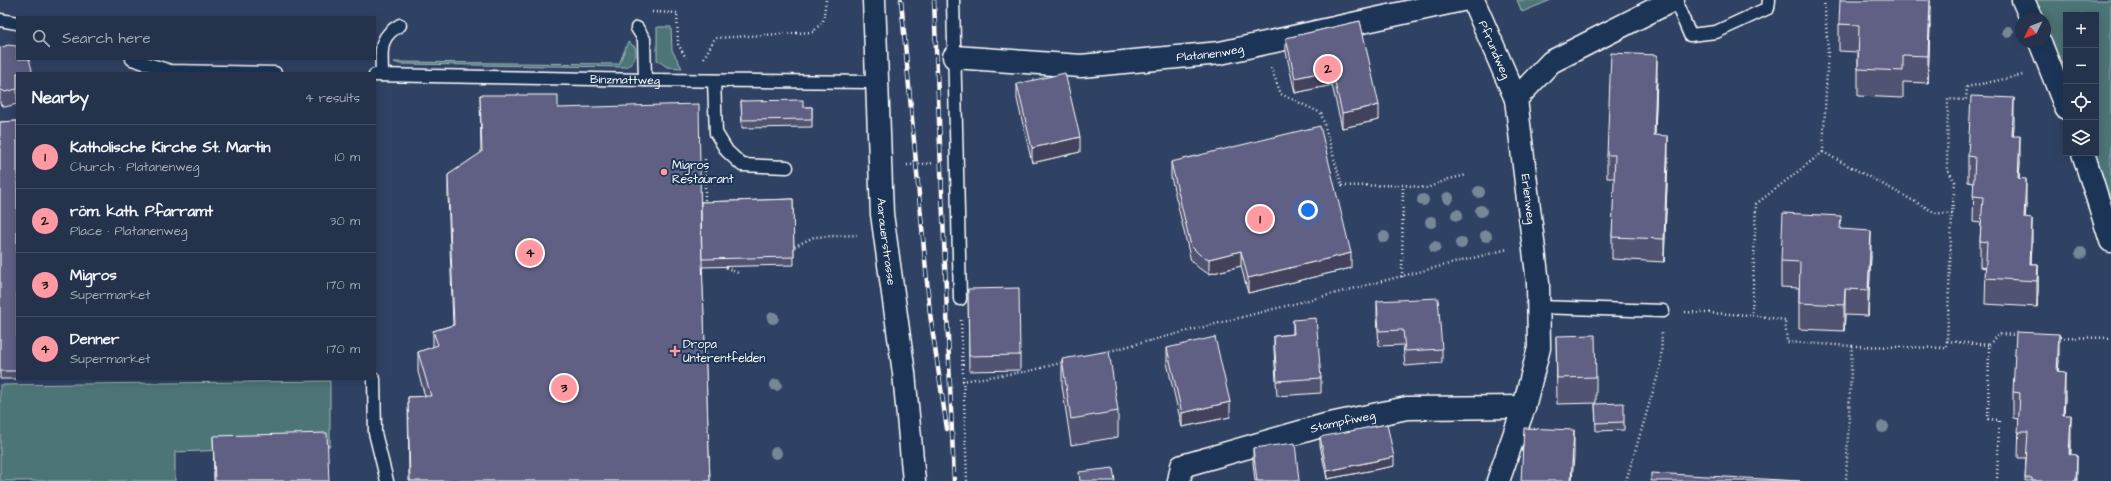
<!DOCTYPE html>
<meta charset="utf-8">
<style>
body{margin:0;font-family:"Architects Daughter",sans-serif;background:#2c3a52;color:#f1f3f6}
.controls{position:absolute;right:12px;top:12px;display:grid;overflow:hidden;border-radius:0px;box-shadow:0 2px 10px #0003}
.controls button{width:36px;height:36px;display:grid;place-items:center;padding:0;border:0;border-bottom:1px solid #414d63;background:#24324b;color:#f1f3f6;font:20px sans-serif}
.compass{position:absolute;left:2015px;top:12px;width:36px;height:36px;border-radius:50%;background:#24324b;box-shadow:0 2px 10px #0003;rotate:227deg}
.you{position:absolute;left:1308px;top:210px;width:14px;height:14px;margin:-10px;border:3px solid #fff;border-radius:50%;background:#1a73e8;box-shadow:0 0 0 6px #1a73e833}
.badge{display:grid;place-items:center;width:26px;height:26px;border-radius:50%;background:#ff9aa2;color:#111;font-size:13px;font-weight:700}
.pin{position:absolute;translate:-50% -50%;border:2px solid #fff;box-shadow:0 1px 4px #0006}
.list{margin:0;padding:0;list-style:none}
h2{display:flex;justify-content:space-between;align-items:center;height:52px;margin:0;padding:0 16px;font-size:17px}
h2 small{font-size:13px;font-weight:400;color:#a3aab5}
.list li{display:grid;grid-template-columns:26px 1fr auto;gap:12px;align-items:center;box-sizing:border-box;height:64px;padding:0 16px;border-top:1px solid #414d63}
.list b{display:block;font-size:15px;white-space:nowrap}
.list p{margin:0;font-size:13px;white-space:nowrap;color:#a3aab5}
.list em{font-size:13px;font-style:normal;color:#a3aab5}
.icon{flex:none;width:22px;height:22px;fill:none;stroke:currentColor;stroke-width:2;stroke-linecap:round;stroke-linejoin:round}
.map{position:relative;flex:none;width:2111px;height:481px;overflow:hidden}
.search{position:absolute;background:#24324b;box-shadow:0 2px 10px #0003;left:16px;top:16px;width:360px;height:44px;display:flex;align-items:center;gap:10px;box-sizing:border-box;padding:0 14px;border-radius:0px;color:#a3aab5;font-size:15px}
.panel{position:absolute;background:#24324b;box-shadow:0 2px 10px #0003;left:16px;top:72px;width:360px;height:308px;border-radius:0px}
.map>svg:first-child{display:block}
.green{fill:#4d7477;stroke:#a6babb}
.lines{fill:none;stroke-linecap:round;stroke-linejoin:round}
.lane-casing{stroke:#fff;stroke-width:15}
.street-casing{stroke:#fff;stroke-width:25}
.secondary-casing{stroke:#fff;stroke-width:25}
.path{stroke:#fff;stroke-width:2.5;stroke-dasharray:1 3;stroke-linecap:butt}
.lane{stroke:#1d3557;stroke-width:12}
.street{stroke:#1d3557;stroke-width:22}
.secondary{stroke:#1d3557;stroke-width:22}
.rail-casing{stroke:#fff;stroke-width:4.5}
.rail{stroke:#1d3557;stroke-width:3;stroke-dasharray:9;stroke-linecap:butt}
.tree{fill:#768798}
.wall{fill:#515372;stroke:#fff}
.shaded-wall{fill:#42435c;stroke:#fff}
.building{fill:#5e6084;stroke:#fff}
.poi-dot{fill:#ff9aa2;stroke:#1d3557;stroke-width:1.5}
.labels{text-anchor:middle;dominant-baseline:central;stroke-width:4;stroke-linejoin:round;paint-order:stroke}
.street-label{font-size:12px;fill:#fff;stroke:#1d3557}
.poi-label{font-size:12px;fill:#fff;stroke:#1d3557;text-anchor:start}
</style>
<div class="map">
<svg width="2111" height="481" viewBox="0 0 2111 481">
<rect width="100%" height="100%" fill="#304264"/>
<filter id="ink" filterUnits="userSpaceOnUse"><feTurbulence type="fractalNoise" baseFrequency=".025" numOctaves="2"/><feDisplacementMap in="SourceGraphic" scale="8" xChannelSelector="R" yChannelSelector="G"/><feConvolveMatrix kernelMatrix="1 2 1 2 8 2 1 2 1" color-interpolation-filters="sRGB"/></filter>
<g filter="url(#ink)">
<g class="green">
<path d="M1517,0H1551L1522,12Z"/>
<path d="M2023,0H2111V241L2083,153H2096V15H2066V108L2045,42V18H2031Z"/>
<path d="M657,27H671L672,50L682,68L667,67L657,60Z"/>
<path d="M628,42L635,47C637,56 635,63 626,67L400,64L394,62L619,64Z"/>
<path d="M330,381V446L175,452V481H0V385Z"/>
</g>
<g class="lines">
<g class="lane-casing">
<g id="lane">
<path d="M953,0L960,299"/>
<path d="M1675,0L1690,35L1716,32L1768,8L1769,0"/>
<path d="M0,20L17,23"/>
<path d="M637,28L644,39L645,80"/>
<path d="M132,59L170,71L275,73"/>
<path id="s1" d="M375,75L645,80L875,82"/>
<path d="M382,75C382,51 377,38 400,25"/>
<path d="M714,81L716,133L727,151L742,165L787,167"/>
<path d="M1538,307L1663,311"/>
<path d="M374,379L375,433L387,481"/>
</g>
</g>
<g class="street-casing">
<g id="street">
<path id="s2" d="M1473,0L1516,99"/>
<path d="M2023,0L2031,18"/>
<path d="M2040,42L2066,108"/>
<path id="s3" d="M954,57L1081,66L1220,53L1462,0"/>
<path d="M2083,153L2111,241"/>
<path id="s4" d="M1179,481L1182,466L1325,425L1407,408L1524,407"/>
<path d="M1498,481L1524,407L1539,348L1538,283L1516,99L1551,62L1673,0"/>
</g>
</g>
<g class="secondary-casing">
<g id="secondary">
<path id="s5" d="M874,0L882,214L904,373L914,481"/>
</g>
</g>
<g class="path">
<path d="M1824,0L1828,49L1823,152L1936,213L1952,214L1947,341L1989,345L1988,419L1999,420L1997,481"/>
<path d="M652,12L677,13L678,44L686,58"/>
<path d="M704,58L715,38L813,32L823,21L826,0"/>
<path d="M1271,68L1281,94L1321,113L1342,186L1403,185L1427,188L1449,179L1467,175"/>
<path d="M1823,152L1756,204L1752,315L1785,320L1787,342L1852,346L1846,481"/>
<path d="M705,159V204"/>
<path d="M907,165L934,163"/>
<path d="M1952,214L1955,182L1947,169L1948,99L1966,100L1967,87L2023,75"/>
<path d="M791,248L814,237L857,235"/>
<path d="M725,264V267L740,274"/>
<path d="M1402,277L1403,185"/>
<path d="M1685,312L1752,315"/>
<path d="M961,320L967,481"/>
<path d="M2056,337L2111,338"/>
<path d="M1989,345L1998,334L2019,335"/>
<path d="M1852,346L1946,348L1947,341"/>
<path d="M1102,353L1508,249"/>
<path d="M962,381L1029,371L1064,362"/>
<path d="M1626,481L1661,365L1662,332"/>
</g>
<use href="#lane" class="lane"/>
<use href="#street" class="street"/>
<use href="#secondary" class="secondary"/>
<g class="rail-casing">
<g id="rail">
<path d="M901,0L930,314L947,429"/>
<path d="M934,0L954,481"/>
</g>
</g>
<use href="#rail" class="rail"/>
</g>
<g class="tree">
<circle cx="2008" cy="32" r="6"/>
<circle cx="1479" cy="192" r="6"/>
<circle cx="1448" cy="198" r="6"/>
<circle cx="1423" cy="200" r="6"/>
<circle cx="1481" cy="211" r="6"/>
<circle cx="1457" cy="215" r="6"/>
<circle cx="1431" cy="222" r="6"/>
<circle cx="1486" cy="236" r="6"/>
<circle cx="1384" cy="237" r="6"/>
<circle cx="1461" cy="243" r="6"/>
<circle cx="1435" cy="247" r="6"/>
<circle cx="2081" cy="253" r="6"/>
<circle cx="773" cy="318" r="6"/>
<circle cx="776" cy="385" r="6"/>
<circle cx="1883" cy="427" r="6"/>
<circle cx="776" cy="453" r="6"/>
</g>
<g class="wall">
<path d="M1360,21L1379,120L1342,128L1332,85L1295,93L1286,52V38Z"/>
<path d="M1839,24L1930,25L1928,83L1903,82V98L1858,96V52L1839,51Z"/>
<path d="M0,48L32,73H17V104L5,107L0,104Z"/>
<path d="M1657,78L1655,135L1668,159L1664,262L1612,259V237L1615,178H1607V155Z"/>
<path d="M1017,84L1080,152L1032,163L1017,99Z"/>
<path d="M480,95L558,108L701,202L793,199L794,265L702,267L710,481H409L408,397L425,396L418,372V352L433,347V331L453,325L448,194V175L481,153Z"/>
<path d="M741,101L803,107H812V127L742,128Z"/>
<path d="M17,121V379H0V122Z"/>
<path d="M2014,124L2013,136L2020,162L2019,178L2026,205L2025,218L2032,244L2031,264H2038V290L2037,307L1985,304L1986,268L1980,267V241L1981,223L1973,222L1974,183L1968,182V156Z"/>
<path d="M1171,162L1351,268L1248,293L1241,266L1209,274L1200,269L1191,261L1171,177Z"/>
<path d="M1841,229L1871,256L1868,316L1845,315L1844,331L1799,329V288L1781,287V261Z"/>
<path d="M968,289L1020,355V370L969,371Z"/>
<path d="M1377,301L1442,349V363L1405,366L1403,345L1379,346L1377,316Z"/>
<path d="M1293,320L1321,378V393L1277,396L1274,350V336L1293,334Z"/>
<path d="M1556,336L1596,377V403L1557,404Z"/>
<path d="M1167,348L1230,417L1182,427L1167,363Z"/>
<path d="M1062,359L1118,411V437L1071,445L1062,385Z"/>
<path d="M2059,360L2058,372L2065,398L2064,415L2071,441V454L2077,481H2025L2026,458H2018L2019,419L2013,418V392Z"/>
<path d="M1595,404L1624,422V430L1596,431Z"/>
<path d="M213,436L329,481H214Z"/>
<path d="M1320,437L1394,466L1327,479L1320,445Z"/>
<path d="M1253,448L1299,481H1255L1253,463Z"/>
</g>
<g class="shaded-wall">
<path d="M1930,0V25L1928,83V56Z"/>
<path d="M1657,55V78L1654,158V135Z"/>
<path d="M1332,70V85L1295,93V78Z"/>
<path d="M2014,98V124L2012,162V136Z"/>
<path d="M1379,105V120L1342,128V113Z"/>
<path d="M1668,136V159L1664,262V239Z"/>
<path d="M2020,136V162L2018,204V178Z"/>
<path d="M1080,137V152L1032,163V148Z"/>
<path d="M2026,179V205L2024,244V218Z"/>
<path d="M2032,219V244L2030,280V264Z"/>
<path d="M1871,231V256L1868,316V290Z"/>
<path d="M1241,251V266L1209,274V259Z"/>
<path d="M1351,253V268L1248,293V278Z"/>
<path d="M2038,264V290L2037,307V281Z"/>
<path d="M1845,289V315L1844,331V305Z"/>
<path d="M2059,334V360L2057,397V371Z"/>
<path d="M2065,372V398L2063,441V415Z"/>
<path d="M1230,402V417L1182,427V413Z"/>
<path d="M2071,415V441L2069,480V454Z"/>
<path d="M1574,430V456L1572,481H1571Z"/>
<path d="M2077,455V481H2076Z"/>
<path d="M1394,457V466L1327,479V471Z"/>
</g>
<g class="building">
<path d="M1840,0H1930L1928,56L1903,55V71L1858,69L1859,25L1839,24Z"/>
<path d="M1360,21L1379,105L1342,113L1332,70L1295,78L1286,38Z"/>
<path d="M8,45L16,46L17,47V59H29L32,70L31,73H17V89L5,92L0,89V48Z"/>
<path d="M1611,53L1657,55L1654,135L1668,136L1664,239L1612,237L1615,155H1607Z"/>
<path d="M1065,73L1080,137L1032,148L1017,84Z"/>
<path d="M480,95H558V108L699,104L701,233L710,481H410L408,397L431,396L418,352L438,345L433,331L454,325L448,175L482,152Z"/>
<path d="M1971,96L2014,98L2012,136H2020L2018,178L2026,179L2024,218L2032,219L2030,264H2038L2037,281L1985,278L1987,242L1980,241L1983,197L1973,196L1975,157L1968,156Z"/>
<path d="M803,100V107H812V119L742,120L741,101Z"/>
<path d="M17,121V371H0V122Z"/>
<path d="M1320,126L1351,253L1248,278L1241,251L1209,259L1200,255L1191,246L1171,162Z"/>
<path d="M793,199L794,257L702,259L701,202Z"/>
<path d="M1783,213L1841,216L1840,229L1871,231L1868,290L1845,289L1844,305L1799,303L1800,262L1781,261Z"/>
<path d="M1019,288L1020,355L969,356L968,289Z"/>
<path d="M1438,298L1442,349L1405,351L1403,330L1379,331L1377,301Z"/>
<path d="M1316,318L1321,378L1277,381L1274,336L1294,334L1293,320Z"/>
<path d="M2016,332L2059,334L2057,371L2065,372L2063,415H2071L2069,454L2077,455L2076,481H2032V478H2025L2028,432H2018L2020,393L2013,392Z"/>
<path d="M1595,335L1596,377L1557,378L1556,336Z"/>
<path d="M1215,337L1230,402L1182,413L1167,348Z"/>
<path d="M1109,351L1118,411L1071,419L1062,359Z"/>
<path d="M1624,403V422L1596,423L1595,404Z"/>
<path d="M1387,424L1394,457L1327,471L1320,437Z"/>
<path d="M1524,428L1574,430L1571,481H1521Z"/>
<path d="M327,433L329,481H215L213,436Z"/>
<path d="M1295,443L1299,481H1257L1253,448Z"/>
<path d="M1113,468L1115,481H1080L1079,472Z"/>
<path d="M1651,473L1800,481H1651Z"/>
</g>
</g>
<g class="poi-dot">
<circle cx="664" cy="172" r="4"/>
<path d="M673 345h4v4h4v4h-4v4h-4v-4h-4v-4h4z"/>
</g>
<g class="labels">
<g class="street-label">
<text stroke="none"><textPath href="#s2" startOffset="54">Pfrundweg</textPath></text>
<text stroke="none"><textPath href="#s3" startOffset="257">Platanenweg</textPath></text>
<text stroke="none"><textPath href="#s1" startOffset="250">Binzmattweg</textPath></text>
<text transform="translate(1528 199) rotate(83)">Erlenweg</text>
<text stroke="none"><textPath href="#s5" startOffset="242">Aarauerstrasse</textPath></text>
<text stroke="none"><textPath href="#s4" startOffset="182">Stampfiweg</textPath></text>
</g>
<g class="poi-label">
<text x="672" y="165">Migros<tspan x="672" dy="14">Restaurant</tspan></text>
<text x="683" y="344">Dropa<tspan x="683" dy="14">Unterentfelden</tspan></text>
</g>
</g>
</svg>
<div class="controls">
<button>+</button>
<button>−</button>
<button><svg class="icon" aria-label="locate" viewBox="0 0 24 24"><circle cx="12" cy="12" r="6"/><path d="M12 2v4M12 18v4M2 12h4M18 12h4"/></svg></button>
<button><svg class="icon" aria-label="layers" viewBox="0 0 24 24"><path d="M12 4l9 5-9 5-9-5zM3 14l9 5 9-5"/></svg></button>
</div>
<svg class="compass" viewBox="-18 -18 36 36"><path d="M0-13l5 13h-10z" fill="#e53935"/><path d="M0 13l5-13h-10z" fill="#a3aab5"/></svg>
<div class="you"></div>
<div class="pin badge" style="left:1260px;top:219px">1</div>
<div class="pin badge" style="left:1328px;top:69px">2</div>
<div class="pin badge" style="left:564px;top:388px">3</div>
<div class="pin badge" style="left:530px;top:253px">4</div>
<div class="search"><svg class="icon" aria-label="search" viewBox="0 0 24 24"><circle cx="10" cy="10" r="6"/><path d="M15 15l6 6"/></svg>Search here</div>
<section class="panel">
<h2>Nearby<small>4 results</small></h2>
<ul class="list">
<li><span class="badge">1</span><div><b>Katholische Kirche St. Martin</b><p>Church · Platanenweg</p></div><em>10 m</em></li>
<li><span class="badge">2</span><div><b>röm. kath. Pfarramt</b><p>Place · Platanenweg</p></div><em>30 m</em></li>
<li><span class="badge">3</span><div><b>Migros</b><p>Supermarket</p></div><em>170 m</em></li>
<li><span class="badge">4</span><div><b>Denner</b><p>Supermarket</p></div><em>170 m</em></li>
</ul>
</section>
</div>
